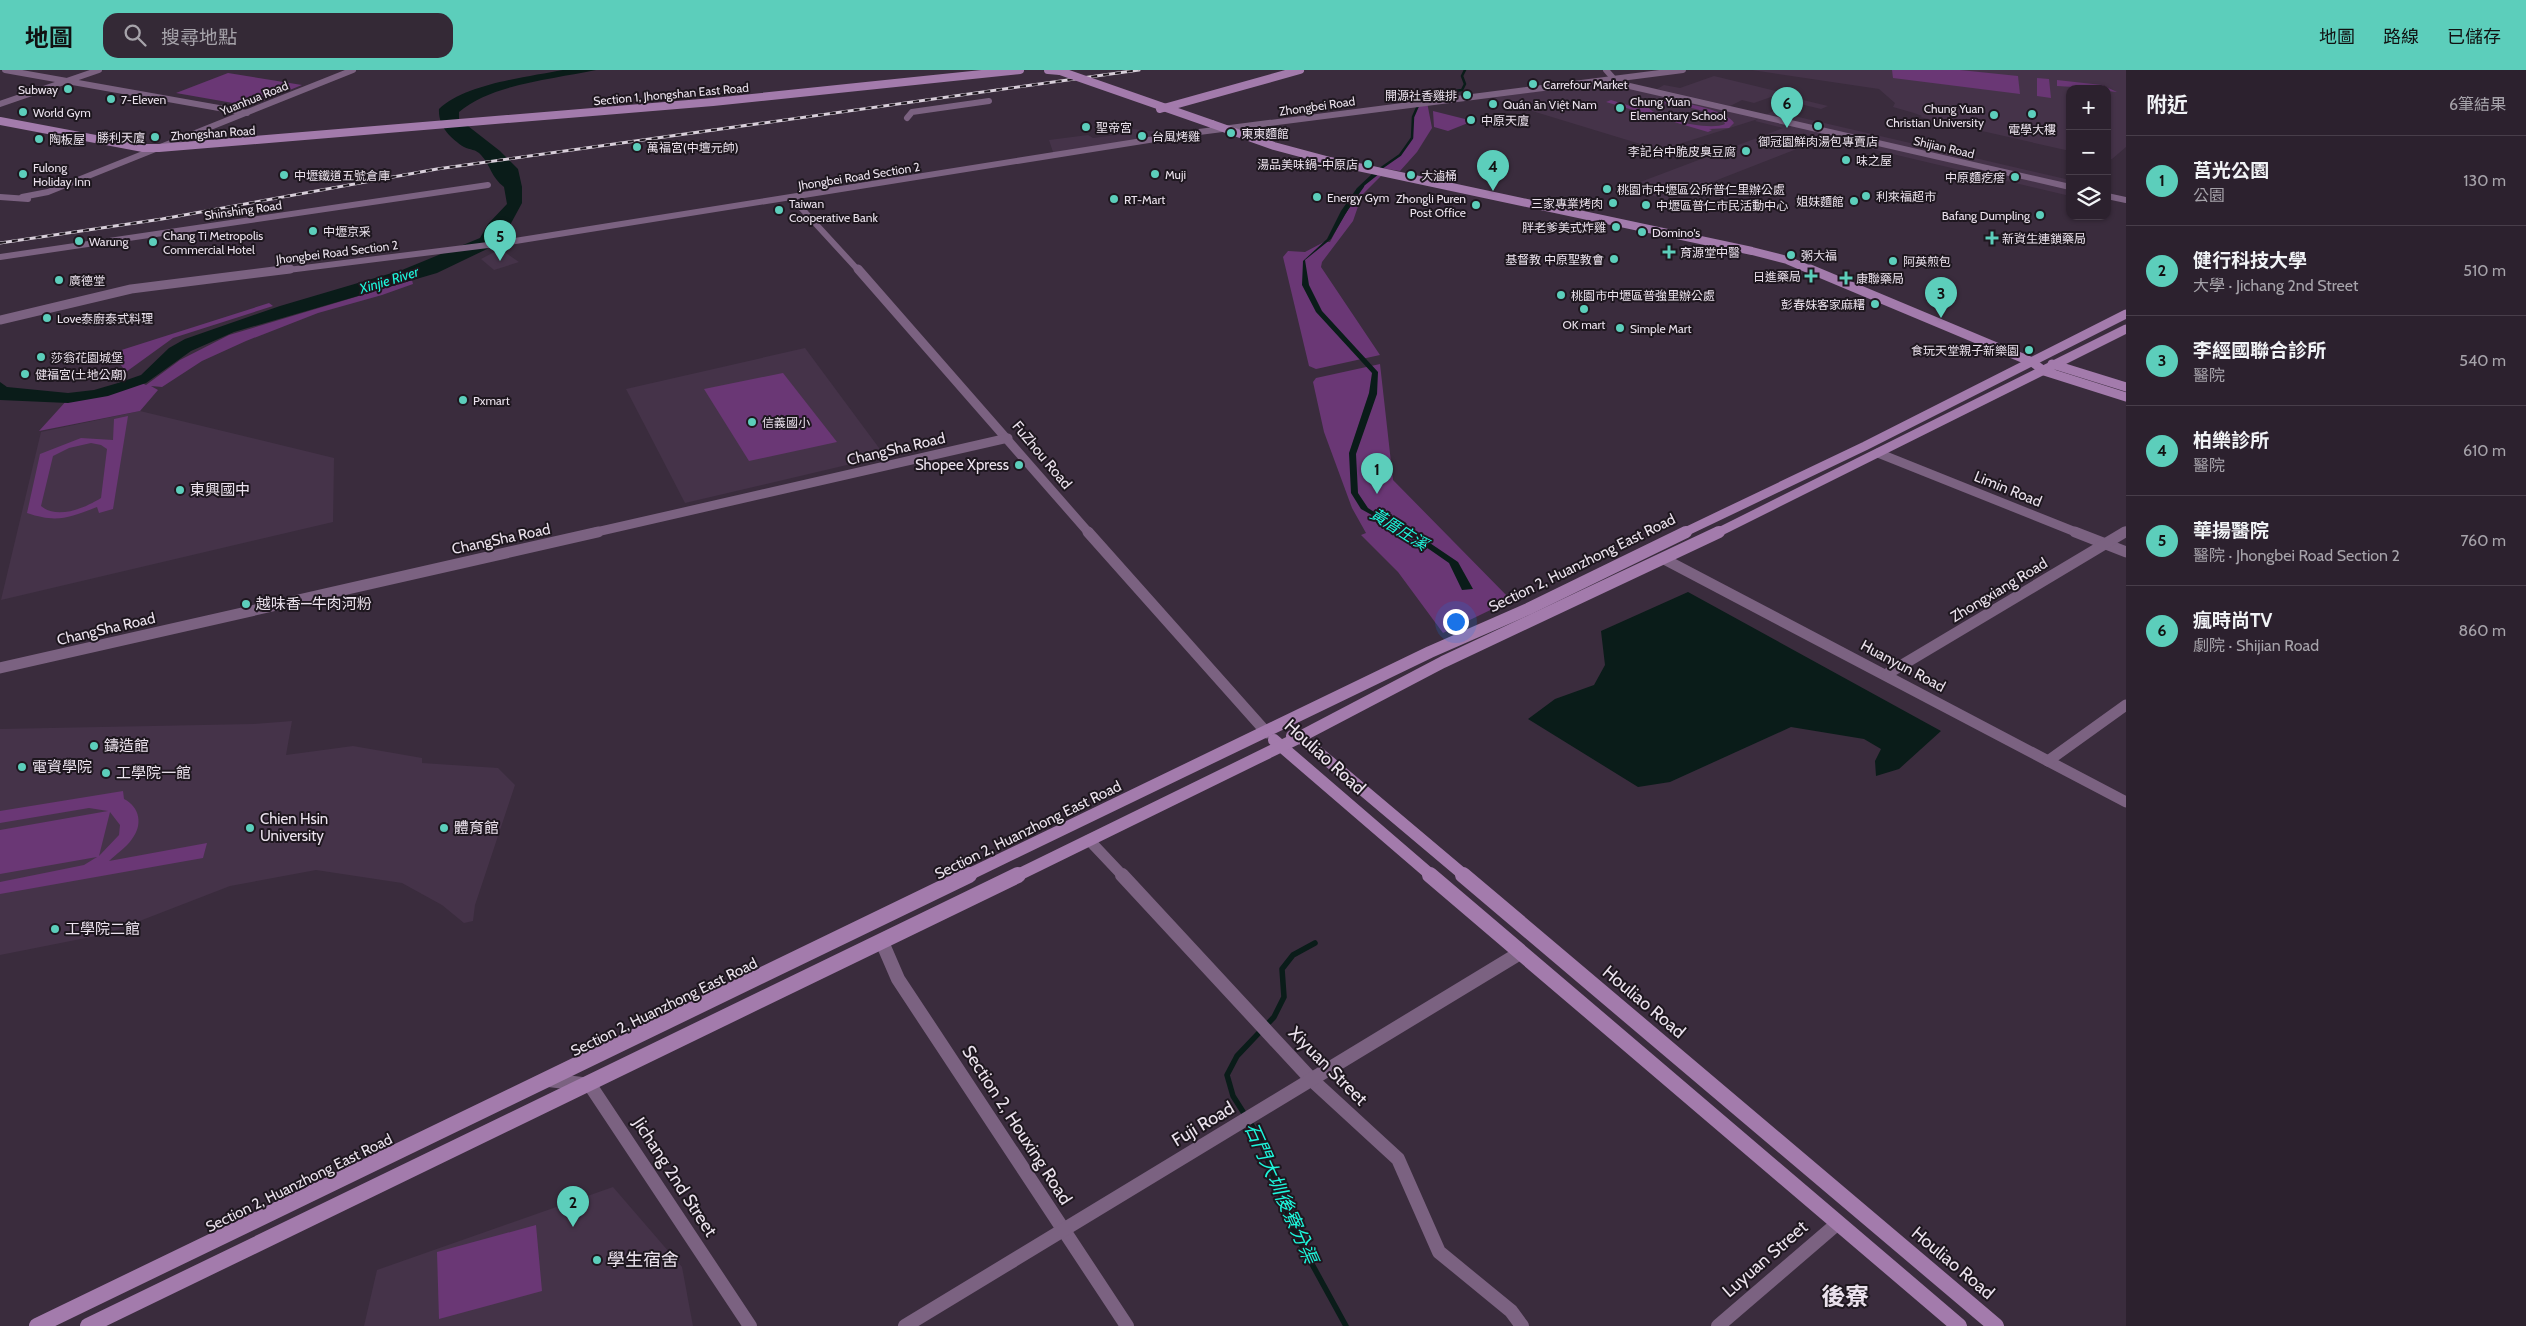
<!DOCTYPE html>
<html lang="zh-TW">
<meta charset="utf-8">
<style>
body{margin:0;font-family:Cabin,"Noto Sans TC",sans-serif;background:#342936;color:#f1f3f6}
.controls{position:absolute;right:15px;top:15px;display:grid;overflow:hidden;border-radius:10px;box-shadow:0 1px 4px #0004}
.controls button{width:45px;height:45px;display:grid;place-items:center;padding:0;border:0;border-bottom:1px solid #483e4a;background:#2c212e;color:#f1f3f6;font:25px sans-serif}
.you{position:absolute;left:1455px;top:551px;width:18px;height:18px;margin:-12px;border:4px solid #fff;border-radius:50%;background:#1a73e8;box-shadow:0 0 0 8px #1a73e833}
.badge{display:grid;place-items:center;width:32px;height:32px;border-radius:50%;background:#5ccebb;color:#111;font-size:16px;font-weight:700}
.pin{position:absolute;translate:-50% -41px;filter:drop-shadow(0 1px 2px #0008)}
.pin::after{content:'';position:absolute;top:26px;width:18px;height:15px;background:inherit;clip-path:polygon(0 0,100% 0,50% 100%)}
.list{margin:0;padding:0;list-style:none}
h2{display:flex;justify-content:space-between;align-items:center;height:65px;margin:0;padding:0 20px;font-size:21px}
h2 small{font-size:16px;font-weight:400;color:#a6a3aa}
.list li{display:grid;grid-template-columns:32px 1fr auto;gap:15px;align-items:center;box-sizing:border-box;height:90px;padding:0 20px;border-top:1px solid #483e4a}
.list b{display:block;font-size:19px;white-space:nowrap}
.list p{margin:0;font-size:16px;white-space:nowrap;color:#a6a3aa}
.list em{font-size:16px;font-style:normal;color:#a6a3aa}
.icon{flex:none;width:28px;height:28px;fill:none;stroke:currentColor;stroke-width:2;stroke-linecap:round;stroke-linejoin:round}
.map{position:relative;flex:none;width:2126px;height:1256px;overflow:hidden}
header{display:flex;align-items:center;gap:30px;box-sizing:border-box;height:70px;padding:0 25px;background:#5ccebb;color:#111}
header strong{font-size:24px}
nav{display:flex;gap:28px;margin-inline-start:auto;font-size:18px}
.search{width:350px;height:45px;background:#342936;display:flex;align-items:center;gap:12px;box-sizing:border-box;padding:0 18px;border-radius:15px;color:#a6a3aa;font-size:19px}
main{display:flex}
aside{flex:1;background:#2c212e}
.map>svg:first-child{display:block}
.built{fill:#453349}
.green{fill:#6a3775;fill-rule:evenodd}
.water{fill:#0a1c19}
.lines{fill:none;stroke-linecap:round;stroke-linejoin:round}
.stream-far1{stroke:#0a1c19;stroke-width:2.5}
.stream{stroke:#0a1c19;stroke-width:5.5}
.street-far3{stroke:#7b6281;stroke-width:6}
.street-far2{stroke:#7b6281;stroke-width:9}
.street-far1{stroke:#7b6281;stroke-width:11}
.street{stroke:#7b6281;stroke-width:14}
.secondary-far3{stroke:#a37bac;stroke-width:8}
.secondary-far2{stroke:#a37bac;stroke-width:9}
.secondary-far1{stroke:#a37bac;stroke-width:12}
.secondary{stroke:#a37bac;stroke-width:16}
.rail-casing{stroke:#d8cfda;stroke-width:3}
.rail{stroke:#1e171f;stroke-width:2;stroke-dasharray:6;stroke-linecap:butt}
.secondary-bridge{stroke:#a37bac;stroke-width:8}
.poi-dot{fill:#5ccebb;stroke:#1e171f;stroke-width:2}
.labels{text-anchor:middle;dominant-baseline:central;stroke-width:4;stroke-linejoin:round;paint-order:stroke}
.far-poi-label{font-size:12px;fill:#ebe2ed;stroke:#1e171f;text-anchor:start}
.far-street-label{font-size:12px;fill:#ebe2ed;stroke:#1e171f}
.far-water-label{font-size:14px;font-style:italic;fill:#1df7dc;stroke:#1e171f}
.street-label{font-size:15px;fill:#ebe2ed;stroke:#1e171f}
.poi-label{font-size:15px;fill:#ebe2ed;stroke:#1e171f;text-anchor:start}
.water-label{font-size:16px;font-style:italic;fill:#1df7dc;stroke:#1e171f}
.near-street-label{font-size:18px;fill:#ebe2ed;stroke:#1e171f}
.near-poi-label{font-size:18px;fill:#ebe2ed;stroke:#1e171f;text-anchor:start}
.near-water-label{font-size:19px;font-style:italic;fill:#1df7dc;stroke:#1e171f}
.near-district-label{font-size:24px;font-weight:bold;fill:#ebe2ed;stroke:#1e171f}
</style>
<header>
<strong>地圖</strong>
<div class="search"><svg class="icon" aria-label="search" viewBox="0 0 24 24"><circle cx="10" cy="10" r="6"/><path d="M15 15l6 6"/></svg>搜尋地點</div>
<nav><a>地圖</a><a>路線</a><a>已儲存</a></nav>
</header>
<main>
<div class="map">
<svg width="2126" height="1256" viewBox="0 0 2126 1256">
<rect width="100%" height="100%" fill="#3a2c3d"/>
<g class="built">
<path d="M1752,0H2126V77L2112,89H2107V19H2070V81L1920,47L1922,46L1914,43L1893,37L1895,33L1879,19Z"/>
<path d="M1714,6L1780,22L1778,24L1828,36L1821,39L1771,27L1754,33L1742,30L1730,36L1657,19L1664,15L1680,18Z"/>
<path d="M1604,12L1761,48L1773,41L2070,110V126L1825,68L1666,130L1627,117L1783,58L1755,51L1758,49L1660,80L1490,28Z"/>
<path d="M1125,58L1177,64L1054,85L1049,70L1088,65L1093,68L1124,64Z"/>
<path d="M500,179L519,192L494,200L481,189Z"/>
<path d="M805,278L885,386L685,433L626,319Z"/>
<path d="M140,341L334,388L333,452L1,530L41,362Z"/>
<path d="M292,651L286,685L353,676L422,688V693L498,698L515,715L475,835L473,851L464,853L442,835L402,813L316,800L230,816L106,864L0,885V659L253,654Z"/>
<path d="M613,1117L682,1197L693,1256H364L377,1200Z"/>
</g>
<g class="green">
<path d="M1892,0H1960L2018,6L2020,24L1893,8Z"/>
<path d="M228,3L302,15L250,36L176,23Z"/>
<path d="M2037,8L2049,9L2051,28L2037,26Z"/>
<path d="M2057,10L2102,15L2117,22L2107,21V19L2057,16Z"/>
<path d="M1611,30L1640,39V35C1655,24 1726,38 1734,53L1729,58L1709,59L1712,60L1708,62L1606,32ZM1659,33C1671,33 1723,42 1725,54C1710,61 1658,50 1648,37Z"/>
<path d="M1427,32L1432,58L1417,82L1400,101L1381,98L1400,85L1412,68L1413,47L1419,33Z"/>
<path d="M1433,41L1473,51L1448,61L1434,57Z"/>
<path d="M1374,104L1381,106L1362,125L1353,151L1322,192L1321,197L1380,285L1316,299L1309,296L1283,187L1288,181L1305,182L1324,172H1330C1343,147 1355,125 1374,104Z"/>
<path d="M412,210L413,214L382,225L318,243L246,271L202,291L162,317L151,316L158,320L140,341L39,361L68,329L140,312L146,315L180,290L229,265Z"/>
<path d="M269,233L273,236L173,268L126,302L112,283Z"/>
<path d="M1380,294L1393,410L1511,530L1443,563L1398,502L1361,465L1366,463L1352,438L1324,362L1313,312L1316,308Z"/>
<path d="M783,303L837,372L749,391L704,319Z"/>
<path d="M128,346L113,439L99,443L97,437C69,448 56,453 27,443L40,384L81,368L113,370L114,349ZM91,373L101,375L107,379L101,428C85,438 57,450 41,436L53,386L69,378Z"/>
<path d="M123,721L124,729C140,737 143,755 132,769C126,778 116,784 109,791L207,773L203,788L0,824V812L84,795L97,787L0,804V760L108,741L89,738L0,753V741ZM110,742L120,755L119,765L99,786Z"/>
<path d="M536,1155L542,1221L439,1249L437,1182Z"/>
</g>
<g class="water">
<path d="M563,0H596C554,9 492,14 459,42V49L500,81L518,99L522,117V133L509,157L487,179L437,203L234,262L191,281L146,313L108,326L68,333L0,330V312L7,317L68,323L94,320L118,313L141,305L169,278L185,269L280,236L402,200L480,168L488,154L507,134L504,117C491,107 491,96 481,85C476,79 470,80 464,77C450,68 438,56 439,39C465,14 527,7 563,0Z"/>
<path d="M1373,103L1379,104L1360,119L1331,169L1305,190L1309,215L1322,241L1378,302L1377,324L1356,384L1358,423L1368,438L1385,449L1418,465L1458,492L1473,519L1462,520L1449,493L1413,468L1361,439L1351,423L1349,383L1369,323L1372,303L1316,242L1302,215L1303,191L1327,169L1341,141L1357,118Z"/>
<path d="M1688,522L1941,661L1899,699L1876,706L1875,691L1881,679L1864,669L1791,657L1670,712L1638,717L1528,649L1555,629L1594,615L1605,595L1601,561Z"/>
</g>
<g class="lines">
<g class="stream-far1">
<path d="M1377,101L1400,85L1412,68L1413,47L1420,31L1440,23L1462,20L1465,14L1462,6L1465,0"/>
<path d="M1345,142L1363,116"/>
</g>
<path class="stream" d="M1315,873L1293,885L1282,899L1284,927L1274,947L1237,986L1227,1005L1233,1026L1259,1067L1296,1165L1346,1256"/>
<g class="street-far3">
<path d="M5,0L247,43"/>
<path d="M1606,0L1614,9L1612,12L2070,117"/>
<path d="M0,34L99,0"/>
<path d="M907,48L912,42L989,31"/>
<path d="M2107,126L2126,130"/>
<path d="M0,127L28,129"/>
<path d="M22,127L48,122L353,0"/>
<path d="M792,128L859,201"/>
<path d="M0,187L488,115"/>
<path d="M280,201L496,174L1199,62L1683,0"/>
</g>
<g class="street-far2">
<path d="M858,199L1089,463"/>
<path d="M0,250L131,219L290,199"/>
<path d="M1878,383L2078,463"/>
<path d="M592,463L1008,368"/>
<path d="M2123,463L2126,461"/>
</g>
<g class="street-far1">
<path d="M1088,462L1267,663"/>
<path d="M2075,462L2126,482"/>
<path d="M1664,489L2126,732"/>
<path d="M0,598L598,462"/>
<path d="M1887,604L2125,462"/>
<path d="M2048,691L2126,635"/>
<path d="M1089,770L1123,806"/>
</g>
<g class="street">
<path d="M1122,805L1312,1010L1398,1089L1439,1182L1511,1241L1522,1256"/>
<path d="M882,872L898,909L1127,1256"/>
<path d="M549,1010L590,1015L750,1256"/>
<path d="M905,1256L1520,883"/>
<path d="M1718,1256L1838,1153"/>
</g>
<g class="secondary-far3">
<path d="M1048,0L1060,1"/>
<path d="M1160,39L1300,0"/>
<path d="M0,51L143,78H159L713,32L1020,0"/>
<path d="M1212,54L1274,76L1330,91L1752,181L1787,190L1813,201"/>
</g>
<g class="secondary-far2">
<path d="M1810,199L2032,292L2044,301L2126,327"/>
<path d="M2052,294L2126,317"/>
<path d="M1683,463L1865,376L2126,244"/>
<path d="M1717,463L2126,259"/>
</g>
<g class="secondary-far1">
<path d="M1292,666L1300,667L1465,806"/>
<path d="M1274,670L1432,806"/>
<path d="M966,806L1430,582L1528,539L1686,462"/>
<path d="M1016,806L1300,667L1443,592L1719,462"/>
</g>
<g class="secondary">
<path d="M1430,805L1959,1256"/>
<path d="M1463,805L1996,1256"/>
<path d="M37,1256L969,805"/>
<path d="M88,1256L1018,805"/>
</g>
<g class="rail-casing">
<path id="rail" d="M0,173L162,149L437,99L1139,0"/>
</g>
<use href="#rail" class="rail"/>
<path class="secondary-bridge" d="M1060,1L1212,54"/>
</g>
<g class="poi-dot">
<circle cx="1533" cy="14" r="5"/>
<circle cx="68" cy="19" r="5"/>
<circle cx="1467" cy="25" r="5"/>
<circle cx="111" cy="29" r="5"/>
<circle cx="1493" cy="34" r="5"/>
<circle cx="1620" cy="38" r="5"/>
<circle cx="23" cy="42" r="5"/>
<circle cx="2032" cy="44" r="5"/>
<circle cx="1994" cy="45" r="5"/>
<circle cx="1471" cy="50" r="5"/>
<circle cx="1818" cy="56" r="5"/>
<circle cx="1086" cy="57" r="5"/>
<circle cx="1231" cy="63" r="5"/>
<circle cx="1142" cy="66" r="5"/>
<circle cx="155" cy="67" r="5"/>
<circle cx="39" cy="69" r="5"/>
<circle cx="637" cy="77" r="5"/>
<circle cx="1746" cy="81" r="5"/>
<circle cx="1846" cy="90" r="5"/>
<circle cx="1368" cy="94" r="5"/>
<circle cx="23" cy="104" r="5"/>
<circle cx="1155" cy="104" r="5"/>
<circle cx="284" cy="105" r="5"/>
<circle cx="1411" cy="105" r="5"/>
<circle cx="2015" cy="107" r="5"/>
<circle cx="1607" cy="119" r="5"/>
<circle cx="1866" cy="126" r="5"/>
<circle cx="1317" cy="127" r="5"/>
<circle cx="1114" cy="129" r="5"/>
<circle cx="1854" cy="131" r="5"/>
<circle cx="1613" cy="133" r="5"/>
<circle cx="1476" cy="135" r="5"/>
<circle cx="1646" cy="135" r="5"/>
<circle cx="779" cy="140" r="5"/>
<circle cx="2040" cy="145" r="5"/>
<circle cx="1616" cy="157" r="5"/>
<circle cx="313" cy="161" r="5"/>
<circle cx="1642" cy="162" r="5"/>
<path d="M1989.5 160.5h5v5h5v5h-5v5h-5v-5h-5v-5h5z"/>
<circle cx="79" cy="171" r="5"/>
<circle cx="153" cy="172" r="5"/>
<path d="M1666.5 174.5h5v5h5v5h-5v5h-5v-5h-5v-5h5z"/>
<circle cx="1791" cy="185" r="5"/>
<circle cx="1614" cy="189" r="5"/>
<circle cx="1893" cy="191" r="5"/>
<path d="M1808.5 198.5h5v5h5v5h-5v5h-5v-5h-5v-5h5z"/>
<path d="M1843.5 200.5h5v5h5v5h-5v5h-5v-5h-5v-5h5z"/>
<circle cx="59" cy="210" r="5"/>
<circle cx="1561" cy="225" r="5"/>
<circle cx="1875" cy="234" r="5"/>
<circle cx="1584" cy="239" r="5"/>
<circle cx="47" cy="248" r="5"/>
<circle cx="1620" cy="258" r="5"/>
<circle cx="2029" cy="280" r="5"/>
<circle cx="41" cy="287" r="5"/>
<circle cx="25" cy="304" r="5"/>
<circle cx="463" cy="330" r="5"/>
<circle cx="752" cy="352" r="5"/>
<circle cx="1019" cy="395" r="5"/>
<circle cx="180" cy="420" r="5"/>
<circle cx="246" cy="534" r="5"/>
<circle cx="94" cy="676" r="5"/>
<circle cx="22" cy="697" r="5"/>
<circle cx="106" cy="703" r="5"/>
<circle cx="250" cy="758" r="5"/>
<circle cx="444" cy="758" r="5"/>
<circle cx="55" cy="859" r="5"/>
<circle cx="597" cy="1190" r="5"/>
</g>
<g class="labels">
<g class="far-poi-label">
<text x="1543" y="14">Carrefour Market</text>
<text x="58" y="19" text-anchor="end">Subway</text>
<text x="1457" y="25" text-anchor="end">開源社香雞排</text>
<text x="121" y="29">7-Eleven</text>
<text x="1630" y="31">Chung Yuan<tspan x="1630" dy="14">Elementary School</tspan></text>
<text x="1503" y="34">Quán ăn Việt Nam</text>
<text x="1984" y="38" text-anchor="end">Chung Yuan<tspan x="1984" dy="14">Christian University</tspan></text>
<text x="33" y="42">World Gym</text>
<text x="1481" y="50">中原天廈</text>
<text x="1096" y="57">聖帝宮</text>
<text x="2032" y="59" text-anchor="middle">電學大樓</text>
<text x="1241" y="63">東東麵館</text>
<text x="1152" y="66">台風烤雞</text>
<text x="145" y="67" text-anchor="end">勝利天廈</text>
<text x="49" y="69">陶板屋</text>
<text x="1818" y="71" text-anchor="middle">御冠園鮮肉湯包專賣店</text>
<text x="647" y="77">萬福宮(中壇元帥)</text>
<text x="1736" y="81" text-anchor="end">李記台中脆皮臭豆腐</text>
<text x="1856" y="90">味之屋</text>
<text x="1358" y="94" text-anchor="end">湯品美味鍋-中原店</text>
<text x="33" y="97">Fulong<tspan x="33" dy="14">Holiday Inn</tspan></text>
<text x="1165" y="104">Muji</text>
<text x="294" y="105">中壢鐵道五號倉庫</text>
<text x="1421" y="105">大滷桶</text>
<text x="2005" y="107" text-anchor="end">中原麵疙瘩</text>
<text x="1617" y="119">桃園市中壢區公所普仁里辦公處</text>
<text x="1876" y="126">利來福超市</text>
<text x="1327" y="127">Energy Gym</text>
<text x="1466" y="128" text-anchor="end">Zhongli Puren<tspan x="1466" dy="14">Post Office</tspan></text>
<text x="1124" y="129">RT-Mart</text>
<text x="1844" y="131" text-anchor="end">姐妹麵館</text>
<text x="789" y="133">Taiwan<tspan x="789" dy="14">Cooperative Bank</tspan></text>
<text x="1603" y="133" text-anchor="end">三家專業烤肉</text>
<text x="1656" y="135">中壢區普仁市民活動中心</text>
<text x="2030" y="145" text-anchor="end">Bafang Dumpling</text>
<text x="1606" y="157" text-anchor="end">胖老爹美式炸雞</text>
<text x="323" y="161">中壢京采</text>
<text x="1652" y="162">Domino's</text>
<text x="163" y="165">Chang Ti Metropolis<tspan x="163" dy="14">Commercial Hotel</tspan></text>
<text x="2002" y="168">新資生連鎖藥局</text>
<text x="89" y="171">Warung</text>
<text x="1680" y="182">育源堂中醫</text>
<text x="1801" y="185">粥大福</text>
<text x="1604" y="189" text-anchor="end">基督教 中原聖教會</text>
<text x="1903" y="191">阿英煎包</text>
<text x="1801" y="206" text-anchor="end">日進藥局</text>
<text x="1856" y="208">康聯藥局</text>
<text x="69" y="210">廣德堂</text>
<text x="1571" y="225">桃園市中壢區普強里辦公處</text>
<text x="1865" y="234" text-anchor="end">彭春妹客家麻糬</text>
<text x="57" y="248">Love泰廚泰式料理</text>
<text x="1584" y="254" text-anchor="middle">OK mart</text>
<text x="1630" y="258">Simple Mart</text>
<text x="2019" y="280" text-anchor="end">食玩天堂親子新樂園</text>
<text x="51" y="287">莎翁花園城堡</text>
<text x="35" y="304">健福宮(土地公廟)</text>
<text x="473" y="330">Pxmart</text>
<text x="762" y="352">信義國小</text>
</g>
<g class="far-street-label">
<text transform="translate(671 24) rotate(-5)">Section 1, Jhongshan East Road</text>
<text transform="translate(254 28) rotate(-22)">Yuanhua Road</text>
<text transform="translate(1317 36) rotate(-8)">Zhongbei Road</text>
<text transform="translate(213 63) rotate(-4)">Zhongshan Road</text>
<text transform="translate(1944 77) rotate(13)">Shijian Road</text>
<text transform="translate(859 106) rotate(-9)">Jhongbei Road Section 2</text>
<text transform="translate(243 140) rotate(-8)">Shinshing Road</text>
<text transform="translate(337 182) rotate(-7)">Jhongbei Road Section 2</text>
</g>
<g class="far-water-label">
<text transform="translate(389 210) rotate(-17)">Xinjie River</text>
</g>
<g class="street-label">
<text transform="translate(896 379) rotate(-13)">ChangSha Road</text>
<text transform="translate(1042 385) rotate(50)">FuZhou Road</text>
<text transform="translate(2008 419) rotate(22)">Limin Road</text>
<text transform="translate(501 469) rotate(-12)">ChangSha Road</text>
<text transform="translate(1582 493) rotate(-26)">Section 2, Huanzhong East Road</text>
<text transform="translate(1999 520) rotate(-31)">Zhongxiang Road</text>
<text transform="translate(106 559) rotate(-13)">ChangSha Road</text>
<text transform="translate(1903 596) rotate(28)">Huanyun Road</text>
<text transform="translate(1028 760) rotate(-26)">Section 2, Huanzhong East Road</text>
<text transform="translate(664 937) rotate(-26)">Section 2, Huanzhong East Road</text>
<text transform="translate(299 1113) rotate(-26)">Section 2, Huanzhong East Road</text>
</g>
<g class="poi-label">
<text x="1009" y="395" text-anchor="end">Shopee Xpress</text>
<text x="190" y="420">東興國中</text>
<text x="256" y="534">越味香—牛肉河粉</text>
<text x="104" y="676">鑄造館</text>
<text x="32" y="697">電資學院</text>
<text x="116" y="703">工學院一館</text>
<text x="260" y="749">Chien Hsin<tspan x="260" dy="17">University</tspan></text>
<text x="454" y="758">體育館</text>
<text x="65" y="859">工學院二館</text>
</g>
<g class="water-label">
<text transform="translate(1399 459) rotate(32)">黃厝庄溪</text>
</g>
<g class="near-street-label">
<text transform="translate(1325 687) rotate(42)">Houliao Road</text>
<text transform="translate(1644 932) rotate(40)">Houliao Road</text>
<text transform="translate(1328 996) rotate(45)">Xiyuan Street</text>
<text transform="translate(1203 1054) rotate(-31)">Fuji Road</text>
<text transform="translate(1017 1055) rotate(57)">Section 2, Houxing Road</text>
<text transform="translate(675 1107) rotate(57)">Jichang 2nd Street</text>
<text transform="translate(1765 1189) rotate(-41)">Luyuan Street</text>
<text transform="translate(1953 1193) rotate(40)">Houliao Road</text>
</g>
<g class="near-poi-label">
<text x="607" y="1190">學生宿舍</text>
</g>
<g class="near-water-label">
<text transform="translate(1281 1123) rotate(66)">石門大圳後寮分渠</text>
</g>
<g class="near-district-label">
<text x="1845" y="1226">後寮</text>
</g>
</g>
</svg>
<div class="controls">
<button>+</button>
<button>−</button>
<button><svg class="icon" aria-label="layers" viewBox="0 0 24 24"><path d="M12 4l9 5-9 5-9-5zM3 14l9 5 9-5"/></svg></button>
</div>
<div class="you"></div>
<div class="pin badge" style="left:1377px;top:424px">1</div>
<div class="pin badge" style="left:573px;top:1157px">2</div>
<div class="pin badge" style="left:1941px;top:248px">3</div>
<div class="pin badge" style="left:1493px;top:121px">4</div>
<div class="pin badge" style="left:500px;top:191px">5</div>
<div class="pin badge" style="left:1787px;top:58px">6</div>
</div>
<aside>
<h2>附近<small>6筆結果</small></h2>
<ul class="list">
<li><span class="badge">1</span><div><b>莒光公園</b><p>公園</p></div><em>130 m</em></li>
<li><span class="badge">2</span><div><b>健行科技大學</b><p>大學 · Jichang 2nd Street</p></div><em>510 m</em></li>
<li><span class="badge">3</span><div><b>李經國聯合診所</b><p>醫院</p></div><em>540 m</em></li>
<li><span class="badge">4</span><div><b>柏樂診所</b><p>醫院</p></div><em>610 m</em></li>
<li><span class="badge">5</span><div><b>華揚醫院</b><p>醫院 · Jhongbei Road Section 2</p></div><em>760 m</em></li>
<li><span class="badge">6</span><div><b>瘋時尚TV</b><p>劇院 · Shijian Road</p></div><em>860 m</em></li>
</ul>
</aside>
</main>
